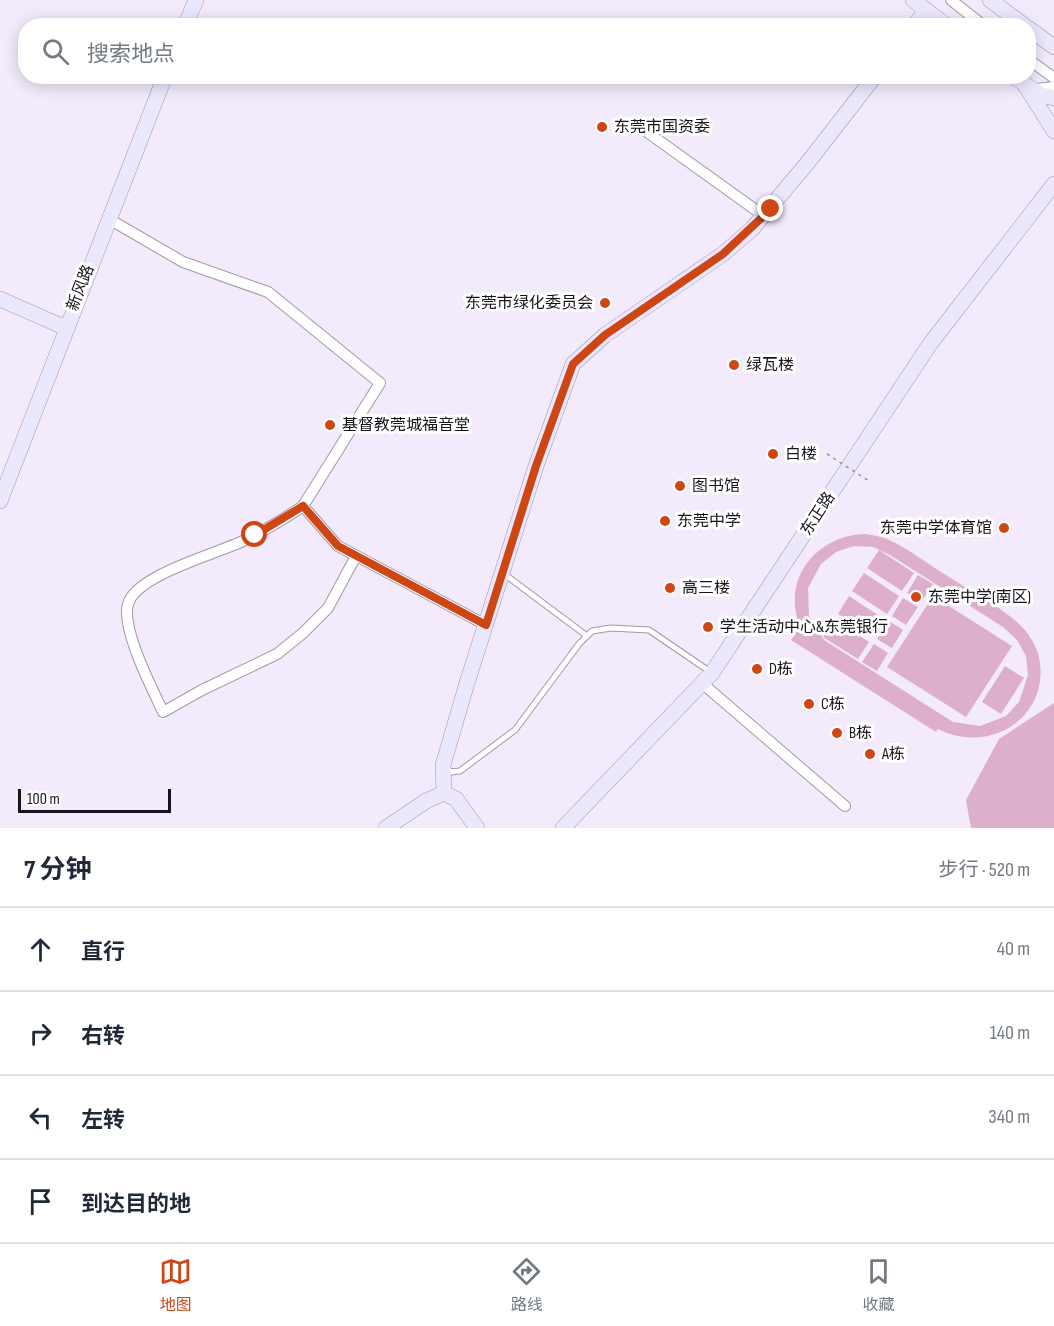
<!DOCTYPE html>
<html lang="zh">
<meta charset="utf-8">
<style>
body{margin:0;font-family:"Sofia Sans Condensed","Noto Sans SC",sans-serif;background:#f2f2f3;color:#1f2937}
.scale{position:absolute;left:18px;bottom:15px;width:153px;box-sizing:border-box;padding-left:6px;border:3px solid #17131b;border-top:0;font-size:16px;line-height:21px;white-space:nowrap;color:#17131b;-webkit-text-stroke:4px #fff;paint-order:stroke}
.stop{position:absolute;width:18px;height:18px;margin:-14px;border:4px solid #cd4613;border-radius:50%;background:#fff}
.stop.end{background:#cd4613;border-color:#fff;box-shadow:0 2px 6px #0008}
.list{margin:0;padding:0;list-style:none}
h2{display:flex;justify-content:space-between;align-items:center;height:78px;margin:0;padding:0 24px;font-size:26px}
h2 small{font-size:20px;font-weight:400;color:#747a83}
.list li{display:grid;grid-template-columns:39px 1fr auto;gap:18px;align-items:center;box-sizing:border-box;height:84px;padding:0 24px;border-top:2px solid #e0e1e3}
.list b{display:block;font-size:22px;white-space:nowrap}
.list em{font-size:20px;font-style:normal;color:#747a83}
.icon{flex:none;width:33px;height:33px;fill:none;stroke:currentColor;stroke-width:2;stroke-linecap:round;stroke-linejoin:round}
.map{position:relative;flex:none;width:1054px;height:828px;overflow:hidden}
.search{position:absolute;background:#fff;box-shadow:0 3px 15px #0003;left:18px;right:18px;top:18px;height:66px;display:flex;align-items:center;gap:15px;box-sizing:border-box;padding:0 21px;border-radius:24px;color:#747a83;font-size:22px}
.sheet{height:414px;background:#fff}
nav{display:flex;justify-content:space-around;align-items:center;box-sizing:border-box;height:84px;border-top:2px solid #e0e1e3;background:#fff;font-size:16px;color:#747a83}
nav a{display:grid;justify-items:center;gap:3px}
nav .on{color:#cd4613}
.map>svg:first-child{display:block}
.green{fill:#deafca;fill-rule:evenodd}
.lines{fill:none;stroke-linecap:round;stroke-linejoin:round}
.lane-casing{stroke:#a197ab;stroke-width:7}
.street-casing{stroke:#a197ab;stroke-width:12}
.secondary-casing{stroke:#a197ab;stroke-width:16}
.lane{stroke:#fff;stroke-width:5}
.street{stroke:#fff;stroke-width:10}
.secondary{stroke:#ebe8fe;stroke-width:15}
.path-bridge{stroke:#918a97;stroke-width:1.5;stroke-dasharray:3 4.5;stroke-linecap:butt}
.route{stroke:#cd4613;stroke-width:8}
.poi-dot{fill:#cd4613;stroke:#fff;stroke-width:2}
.labels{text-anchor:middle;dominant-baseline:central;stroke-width:6;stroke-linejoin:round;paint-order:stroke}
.poi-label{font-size:16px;fill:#17131b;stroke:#fff;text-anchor:start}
.street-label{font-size:16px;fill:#17131b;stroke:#fff}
</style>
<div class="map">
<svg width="1054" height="828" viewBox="0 0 1054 828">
<rect width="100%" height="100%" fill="#f3ebfc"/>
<g class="green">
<path d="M864,534C872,535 879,536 887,539C908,548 929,565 949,577C972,592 998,605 1018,623C1027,631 1034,642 1038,653C1054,715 991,756 938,729L936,732L791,640L800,627C781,579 816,536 864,534ZM854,546L873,547L890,555L1003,627L1017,640L1026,656L1028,675L1019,702L1006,716L980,726L953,722L824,640L809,616L808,588L821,564L836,552Z"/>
<path d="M879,550L914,573L902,591L867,568Z"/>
<path d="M864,573L899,596L887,614L852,591Z"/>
<path d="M918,575L933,584L921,602L907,593Z"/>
<path d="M849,596L884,619L873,636L838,614Z"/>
<path d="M933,596L1012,646L966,717L887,667Z"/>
<path d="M903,598L918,607L906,625L892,616Z"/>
<path d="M834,619L869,642L858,659L823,637Z"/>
<path d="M889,621L903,630L892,648L877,639Z"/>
<path d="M874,644L888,653L877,671L862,662Z"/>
<path d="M1005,666L1024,678L1001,714L982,702Z"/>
<path d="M1054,703V828H971L966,800L999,739Z"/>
</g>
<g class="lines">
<g class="lane-casing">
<g id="lane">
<path d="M504,574L587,636"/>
<path d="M447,768L451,772L460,771L515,730L579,644L592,631L611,628L649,630L712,673"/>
</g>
</g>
<g class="street-casing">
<g id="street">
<path d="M951,0L984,26"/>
<path d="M1028,59L1054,78"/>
<path d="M1036,89L1054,87"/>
<path d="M640,127L764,216"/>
<path d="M109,219L183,262L268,292L380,383L303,506L338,546L486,625"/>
<path d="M303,506C284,519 264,531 243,541C216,554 136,575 128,604C121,629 152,688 163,712L202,690L277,654L303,633L328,608L356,556"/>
<path d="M703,684L845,806"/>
</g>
</g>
<g class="secondary-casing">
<g id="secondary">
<path d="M913,0L947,26"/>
<path d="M990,0L1025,26"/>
<path d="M185,26L196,0"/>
<path d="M914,26L926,10"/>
<path d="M1028,28L1054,47"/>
<path d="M1013,76L1041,95L1054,98"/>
<path d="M1025,85L1054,131"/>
<path d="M0,299L66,328"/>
<path d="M0,501L165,76"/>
<path d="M444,793L443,765L467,683L536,466L573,364L605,335L723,254L752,229L809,161L875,76"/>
<path d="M444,793L456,799L477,828"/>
<path d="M386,828L426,801L444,793"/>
<path d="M563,828L712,673L930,344L1054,184"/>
</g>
</g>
<use href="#lane" class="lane"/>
<use href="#street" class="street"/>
<use href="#secondary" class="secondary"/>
<path class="path-bridge" d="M827,454L869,481"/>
</g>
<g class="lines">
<path class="route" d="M255,535L303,506L338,546L486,625L536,466L573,364L605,335L723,254L771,209"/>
</g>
<g class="poi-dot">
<circle cx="602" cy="127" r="6"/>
<circle cx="605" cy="303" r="6"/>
<circle cx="734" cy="365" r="6"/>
<circle cx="330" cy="425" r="6"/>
<circle cx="773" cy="454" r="6"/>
<circle cx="680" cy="486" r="6"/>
<circle cx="665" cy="521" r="6"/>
<circle cx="1004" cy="528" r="6"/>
<circle cx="670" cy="588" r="6"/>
<circle cx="916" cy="597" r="6"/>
<circle cx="708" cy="627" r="6"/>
<circle cx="757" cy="669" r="6"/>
<circle cx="809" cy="704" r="6"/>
<circle cx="837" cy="733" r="6"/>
<circle cx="870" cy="754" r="6"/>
</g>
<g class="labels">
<g class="poi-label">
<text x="614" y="127">东莞市国资委</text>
<text x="593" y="303" text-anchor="end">东莞市绿化委员会</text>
<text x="746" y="365">绿瓦楼</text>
<text x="342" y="425">基督教莞城福音堂</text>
<text x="785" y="454">白楼</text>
<text x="692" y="486">图书馆</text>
<text x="677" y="521">东莞中学</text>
<text x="992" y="528" text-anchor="end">东莞中学体育馆</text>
<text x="682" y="588">高三楼</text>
<text x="928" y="597">东莞中学(南区)</text>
<text x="720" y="627">学生活动中心&amp;东莞银行</text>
<text x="769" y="669">D栋</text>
<text x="821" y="704">C栋</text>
<text x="849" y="733">B栋</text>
<text x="882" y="754">A栋</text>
</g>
<g class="street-label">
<text transform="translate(81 288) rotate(-69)">新风路</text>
<text transform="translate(818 514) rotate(-57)">东正路</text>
</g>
</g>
</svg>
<div class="scale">100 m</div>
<div class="stop" style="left:255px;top:535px"></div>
<div class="stop end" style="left:771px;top:209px"></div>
<div class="search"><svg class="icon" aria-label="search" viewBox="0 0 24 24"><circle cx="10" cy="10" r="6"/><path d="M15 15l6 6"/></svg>搜索地点</div>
</div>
<section class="sheet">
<h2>7 分钟<small>步行 · 520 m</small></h2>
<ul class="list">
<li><svg class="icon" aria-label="ahead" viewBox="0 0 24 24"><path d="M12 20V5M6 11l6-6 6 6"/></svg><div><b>直行</b></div><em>40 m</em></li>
<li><svg class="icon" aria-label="right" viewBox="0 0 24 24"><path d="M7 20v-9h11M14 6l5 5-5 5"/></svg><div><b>右转</b></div><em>140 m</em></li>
<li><svg class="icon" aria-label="left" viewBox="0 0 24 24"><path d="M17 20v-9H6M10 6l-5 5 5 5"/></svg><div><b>左转</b></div><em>340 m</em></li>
<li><svg class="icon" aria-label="arrive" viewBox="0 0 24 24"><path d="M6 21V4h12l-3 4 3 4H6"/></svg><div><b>到达目的地</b></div></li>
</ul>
</section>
<nav>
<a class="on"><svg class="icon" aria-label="map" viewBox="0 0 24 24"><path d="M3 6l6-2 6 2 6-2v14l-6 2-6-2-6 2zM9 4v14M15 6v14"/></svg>地图</a>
<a><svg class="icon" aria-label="directions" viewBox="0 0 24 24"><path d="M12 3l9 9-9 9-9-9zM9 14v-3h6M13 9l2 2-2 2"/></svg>路线</a>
<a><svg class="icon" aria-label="saved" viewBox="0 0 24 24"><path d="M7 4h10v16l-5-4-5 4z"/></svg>收藏</a>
</nav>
